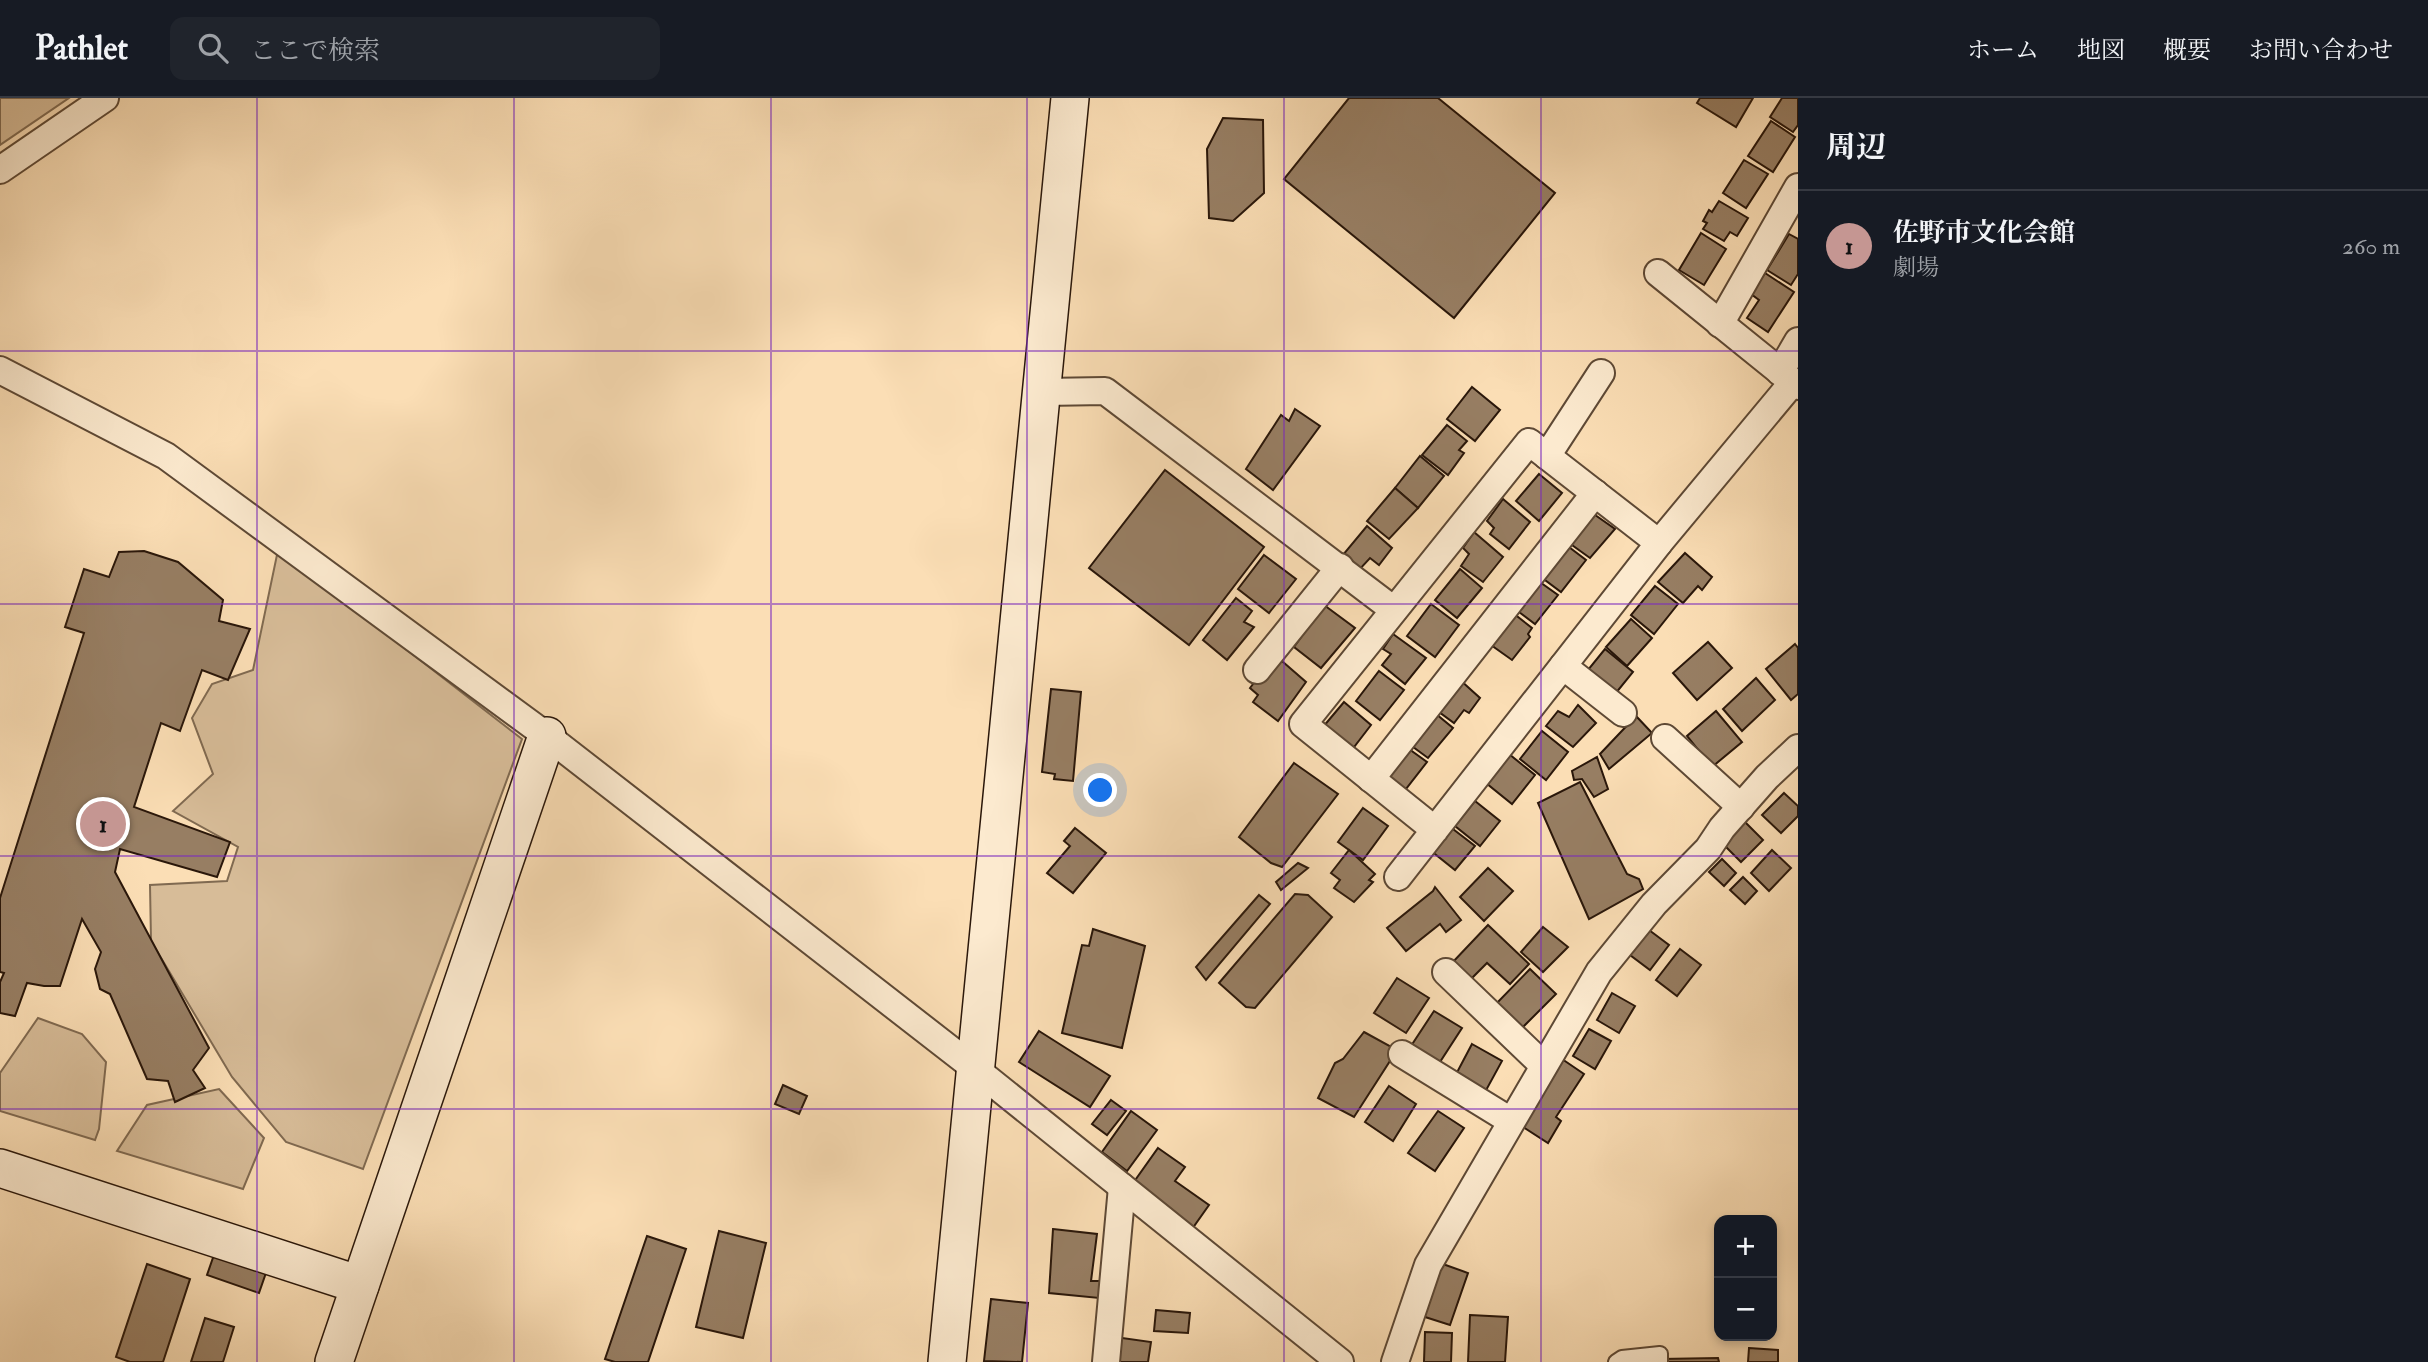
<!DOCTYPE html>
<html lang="ja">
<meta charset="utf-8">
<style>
body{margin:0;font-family:"IM FELL Double Pica","Noto Serif JP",serif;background:#20242c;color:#f1f3f6}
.controls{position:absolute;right:21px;bottom:21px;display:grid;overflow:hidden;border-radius:14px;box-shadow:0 4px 10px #0003}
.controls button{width:63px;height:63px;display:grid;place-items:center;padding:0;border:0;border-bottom:2px solid #363941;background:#171b24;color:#f1f3f6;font:35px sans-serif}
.you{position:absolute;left:1101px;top:693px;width:24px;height:24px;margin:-18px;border:5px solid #fff;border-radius:50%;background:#1a73e8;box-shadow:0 0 0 10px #1a73e833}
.badge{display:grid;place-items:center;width:46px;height:46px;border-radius:50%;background:#c59692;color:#111;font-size:23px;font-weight:700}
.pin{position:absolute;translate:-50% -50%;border:4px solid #fff;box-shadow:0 2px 7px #0006}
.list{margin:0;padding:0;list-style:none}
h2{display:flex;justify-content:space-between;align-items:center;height:91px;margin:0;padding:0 28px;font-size:30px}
h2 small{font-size:23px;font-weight:400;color:#9ea1a6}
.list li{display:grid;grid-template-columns:46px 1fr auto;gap:21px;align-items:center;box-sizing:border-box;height:112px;padding:0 28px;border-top:2px solid #363941}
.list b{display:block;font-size:26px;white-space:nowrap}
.list p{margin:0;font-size:23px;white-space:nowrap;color:#9ea1a6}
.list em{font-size:23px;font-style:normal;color:#9ea1a6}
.icon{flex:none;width:38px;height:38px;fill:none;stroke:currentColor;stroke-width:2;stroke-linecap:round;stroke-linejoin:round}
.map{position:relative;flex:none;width:1798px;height:1264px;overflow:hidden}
header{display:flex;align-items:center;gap:42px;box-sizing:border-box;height:98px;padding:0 35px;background:#171b24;border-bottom:2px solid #363941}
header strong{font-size:33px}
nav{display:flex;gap:38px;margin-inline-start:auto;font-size:24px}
.search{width:490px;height:63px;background:#20242c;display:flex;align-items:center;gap:18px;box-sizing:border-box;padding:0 24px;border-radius:14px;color:#9ea1a6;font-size:26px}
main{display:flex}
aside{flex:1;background:#171b24}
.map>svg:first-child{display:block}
.green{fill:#d7bc98;stroke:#806a51;stroke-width:2}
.building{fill:#977e63;stroke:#2a170a;stroke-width:2}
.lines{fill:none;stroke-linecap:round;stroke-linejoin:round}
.lane-casing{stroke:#5e4935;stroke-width:18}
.street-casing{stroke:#5e4935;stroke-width:30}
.secondary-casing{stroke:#2a170a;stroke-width:40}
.lane{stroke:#fceacf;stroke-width:14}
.street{stroke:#fceacf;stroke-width:26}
.secondary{stroke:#fceacf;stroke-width:37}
.grid{fill:none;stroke:#7b2cbf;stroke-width:2;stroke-opacity:0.55}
</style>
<header>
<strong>Pathlet</strong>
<div class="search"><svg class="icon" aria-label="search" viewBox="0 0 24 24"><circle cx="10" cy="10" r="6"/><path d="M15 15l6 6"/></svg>ここで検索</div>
<nav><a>ホーム</a><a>地図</a><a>概要</a><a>お問い合わせ</a></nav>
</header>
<main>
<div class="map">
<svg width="1798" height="1264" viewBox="0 0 1798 1264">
<rect width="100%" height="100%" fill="#fbdeb5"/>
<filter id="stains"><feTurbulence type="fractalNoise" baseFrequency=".00286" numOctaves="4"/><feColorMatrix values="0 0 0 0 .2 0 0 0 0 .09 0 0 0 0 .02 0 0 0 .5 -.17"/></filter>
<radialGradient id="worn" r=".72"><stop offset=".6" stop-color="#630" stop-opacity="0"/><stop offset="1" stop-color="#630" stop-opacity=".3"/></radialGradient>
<g class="green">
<path d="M0,0H69L0,47Z"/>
<path d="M278,452L522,641L363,1071L286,1044L232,979L151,843L150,787L227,783L238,749L173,713L213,676L192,620L212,586L253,572Z"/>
<path d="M38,920L82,936L106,964L99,1031L95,1042L0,1013V975Z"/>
<path d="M219,991L264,1040L243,1091L117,1053L147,1007Z"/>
</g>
<g class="building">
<path d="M1349,0H1438L1555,95L1454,220L1284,81Z"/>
<path d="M1700,0H1753L1736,29L1697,5Z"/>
<path d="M1782,0H1798V27L1793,34L1770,19Z"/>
<path d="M1223,20L1263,22L1264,95L1233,123L1209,120L1207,51Z"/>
<path d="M1771,23L1795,39L1773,74L1748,58Z"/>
<path d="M1744,62L1768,76L1746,110L1723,95Z"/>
<path d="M1719,103L1748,120L1737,138L1730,134L1724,143L1703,131L1707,125L1703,123L1709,112L1712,114Z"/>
<path d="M1701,135L1726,151L1704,187L1679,172Z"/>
<path d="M1789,136L1798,141V176L1791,187L1767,172Z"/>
<path d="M1765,175L1794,194L1768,234L1747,220L1759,202L1751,196Z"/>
<path d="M1472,289L1500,312L1475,343L1447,321Z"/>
<path d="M1295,311L1320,328L1273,392L1246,371L1281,317L1289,323Z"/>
<path d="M1447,327L1467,343L1459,352L1464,355L1448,377L1422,357Z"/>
<path d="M1420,358L1444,378L1418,410L1395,390Z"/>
<path d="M1165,372L1264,449L1189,547L1089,470Z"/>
<path d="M1539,376L1562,395L1539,423L1516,403Z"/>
<path d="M1395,390L1418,410L1389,441L1367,423Z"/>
<path d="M1503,401L1530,424L1509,451L1490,436L1494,430L1487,423Z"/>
<path d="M1588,412L1615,431L1590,460L1565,442Z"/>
<path d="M1367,428L1392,450L1379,467L1370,460L1359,472L1342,458Z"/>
<path d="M1474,434L1503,459L1483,484L1461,468L1469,456L1463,450Z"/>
<path d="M1561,443L1586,462L1561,494L1537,476Z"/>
<path d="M144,453L178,464L223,502L219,523L250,531L228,582L202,572L180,633L161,625L134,709L230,744L217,779L120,751L115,774L209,950L193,972L205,990L175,1004L168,983L147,981L110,896L100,891L95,871L101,854L82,821L60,888H44L27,885L15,918L0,915V884L4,875L0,874V800L84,535L65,529L84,471L109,479L119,454Z"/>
<path d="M1685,455L1712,479L1702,492L1698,488L1683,505L1658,484Z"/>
<path d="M1264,457L1296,481L1269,515L1238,491Z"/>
<path d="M1460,471L1482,490L1457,520L1435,502Z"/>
<path d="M1537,482L1558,497L1535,526L1511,508Z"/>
<path d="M1655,488L1678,506L1654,536L1631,517Z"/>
<path d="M1236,500L1252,513L1244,524L1254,529L1227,562L1203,542Z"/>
<path d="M1431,506L1459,527L1435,559L1407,538Z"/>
<path d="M1324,507L1355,530L1321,570L1294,549Z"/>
<path d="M1508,511L1532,530L1528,536L1530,539L1512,562L1484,542Z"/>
<path d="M1631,521L1652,540L1627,568L1606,549Z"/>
<path d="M1393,536L1426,560L1405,586L1382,567L1391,556L1383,551Z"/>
<path d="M1708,544L1732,570L1697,602L1673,575Z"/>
<path d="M1795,546L1798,550V596L1791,602L1766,571Z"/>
<path d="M1605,551L1633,574L1611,601L1583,578Z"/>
<path d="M1275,557L1306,584L1278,623L1253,604L1258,597L1250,590Z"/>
<path d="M1379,573L1404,592L1380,622L1356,603Z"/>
<path d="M1756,580L1775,602L1742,633L1723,611Z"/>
<path d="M1459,581L1480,600L1469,615L1464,612L1454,625L1435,611Z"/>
<path d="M1051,591L1081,594L1073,683L1054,681L1055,676L1042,674Z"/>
<path d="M1344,604L1371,627L1351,653L1323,629Z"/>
<path d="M1578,607L1596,625L1573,649L1546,628L1558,613L1569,619Z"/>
<path d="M1430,611L1453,630L1428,660L1405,643Z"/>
<path d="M1716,613L1742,644L1712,669L1687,638Z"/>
<path d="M1636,618L1652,635L1609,671L1600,656Z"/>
<path d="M1542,633L1568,654L1546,682L1520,661Z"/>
<path d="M1402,646L1427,664L1402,696L1378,678Z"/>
<path d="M1509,656L1535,677L1512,706L1486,685Z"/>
<path d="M1597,659L1608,691L1594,699L1582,681L1574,682L1572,673Z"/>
<path d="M1294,665L1338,696L1282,769L1271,765L1239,739Z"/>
<path d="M1580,684L1627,776L1639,781L1643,791L1589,821L1538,705Z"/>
<path d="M1784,695L1798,708V718L1781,735L1762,717Z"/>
<path d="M1475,703L1500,723L1480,748L1455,728Z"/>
<path d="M1363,710L1388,728L1363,762L1338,744Z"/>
<path d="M1745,724L1763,742L1741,764L1723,746Z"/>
<path d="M1449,728L1475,748L1455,772L1430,752Z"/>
<path d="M1075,730L1106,755L1073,795L1047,775L1070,748L1064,743Z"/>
<path d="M1349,752L1375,776L1369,782L1373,784L1354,804L1334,790L1340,782L1331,775Z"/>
<path d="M1772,752L1791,770L1769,793L1751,775Z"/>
<path d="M1722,761L1736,775L1724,788L1709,774Z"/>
<path d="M1298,765L1308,770L1281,792L1276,784Z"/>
<path d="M1488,770L1513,793L1484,823L1460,799Z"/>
<path d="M1743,779L1757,793L1745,806L1730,792Z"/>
<path d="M1435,789L1461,822L1446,834L1440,826L1406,853L1387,830L1433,793Z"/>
<path d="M1295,796L1308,797L1332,819L1255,910L1246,909L1219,885Z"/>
<path d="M1259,797L1270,806L1206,882L1196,869Z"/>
<path d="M1488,827L1529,866L1510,886L1487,865L1469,883L1451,866Z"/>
<path d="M1543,829L1568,849L1543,874L1521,854Z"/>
<path d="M1093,831L1145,848L1122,950L1062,935L1082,847L1089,848Z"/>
<path d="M1649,832L1669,847L1650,872L1630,857Z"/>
<path d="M1680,851L1701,867L1677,898L1656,882Z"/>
<path d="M1530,871L1556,896L1518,934L1493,909Z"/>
<path d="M1397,880L1429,900L1406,935L1374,915Z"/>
<path d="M1612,895L1635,908L1619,935L1597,922Z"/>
<path d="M1434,913L1462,930L1438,967L1411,948Z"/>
<path d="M1589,931L1611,943L1595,971L1573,958Z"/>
<path d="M1039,933L1110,978L1090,1009L1019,964Z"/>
<path d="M1364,934L1397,952L1354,1019L1318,1000L1335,965L1343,961Z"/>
<path d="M1472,946L1502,963L1484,996L1454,980Z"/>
<path d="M1562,961L1584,976L1556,1019L1561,1023L1548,1045L1520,1027Z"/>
<path d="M783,987L807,998L799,1016L775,1006Z"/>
<path d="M1389,988L1416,1006L1393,1043L1365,1024Z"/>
<path d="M1111,1002L1126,1013L1107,1037L1092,1026Z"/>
<path d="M1131,1013L1157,1032L1127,1073L1102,1054Z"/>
<path d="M1438,1013L1464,1030L1435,1073L1408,1055Z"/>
<path d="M1158,1050L1185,1069L1175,1083L1209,1107L1192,1131L1131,1088Z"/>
<path d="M1053,1131L1097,1136L1091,1183H1101L1099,1200L1049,1195Z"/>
<path d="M719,1133L766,1145L743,1240L696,1229Z"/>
<path d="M647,1138L686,1151L648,1264H615L605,1261Z"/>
<path d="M216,1151L268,1169L259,1195L207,1177Z"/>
<path d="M1440,1165L1468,1175L1450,1227L1422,1218Z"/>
<path d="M147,1166L190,1181L163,1264H130L116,1259Z"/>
<path d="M991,1201L1028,1205L1022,1264L984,1263Z"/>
<path d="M1156,1212L1190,1215L1188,1235L1154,1233Z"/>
<path d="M1470,1217L1508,1219L1505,1264H1468Z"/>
<path d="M205,1220L234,1229L223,1264H191Z"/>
<path d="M1425,1234L1452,1235L1451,1264H1424Z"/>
<path d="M1115,1239L1151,1244L1148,1264H1111Z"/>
<path d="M1749,1250L1778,1252V1264H1748Z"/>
<path d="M1718,1260L1719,1264H1661V1261Z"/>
</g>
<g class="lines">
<g class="lane-casing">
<path id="lane" d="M1616,1264L1622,1260L1660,1256V1264"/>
</g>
<g class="street-casing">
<g id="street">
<path d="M0,72L105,0"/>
<path d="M1658,175L1798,288"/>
<path d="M1720,226L1798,89"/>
<path d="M0,272L166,358L547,638L973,969L1340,1264"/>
<path d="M1780,274L1798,243"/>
<path d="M1044,294L1105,293L1394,512"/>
<path d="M1547,358L1601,275"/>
<path d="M1659,445L1793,284"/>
<path d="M1563,568L1623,615"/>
<path d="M1257,572L1340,469"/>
<path d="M1665,640L1741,709"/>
<path d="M1371,681L1595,395"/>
<path d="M1398,779L1659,445L1529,344L1303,626L1435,732"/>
<path d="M1446,874L1543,967"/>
<path d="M1402,956L1511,1023"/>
<path d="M1106,1264L1122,1089"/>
<path d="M1395,1264L1428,1167L1599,874L1654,806L1708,751L1722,730L1767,679L1798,650"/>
</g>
</g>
<g class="secondary-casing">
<g id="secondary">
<path d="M0,1070L360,1187"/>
<path d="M334,1264L547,638"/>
<path d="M947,1264C985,842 1032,422 1070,0"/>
</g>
</g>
<use href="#lane" class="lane"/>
<use href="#street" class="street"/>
<use href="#secondary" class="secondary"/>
</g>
<path class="grid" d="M257,0V1264M514,0V1264M771,0V1264M1027,0V1264M1284,0V1264M1541,0V1264M0,253H1798M0,506H1798M0,758H1798M0,1011H1798"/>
<rect width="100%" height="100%" filter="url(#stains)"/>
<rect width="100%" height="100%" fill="url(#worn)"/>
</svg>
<div class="controls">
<button>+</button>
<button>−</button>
</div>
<div class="you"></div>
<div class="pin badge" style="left:103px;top:726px">1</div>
</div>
<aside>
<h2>周辺<small></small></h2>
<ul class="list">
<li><span class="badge">1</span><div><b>佐野市文化会館</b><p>劇場</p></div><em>260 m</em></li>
</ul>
</aside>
</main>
